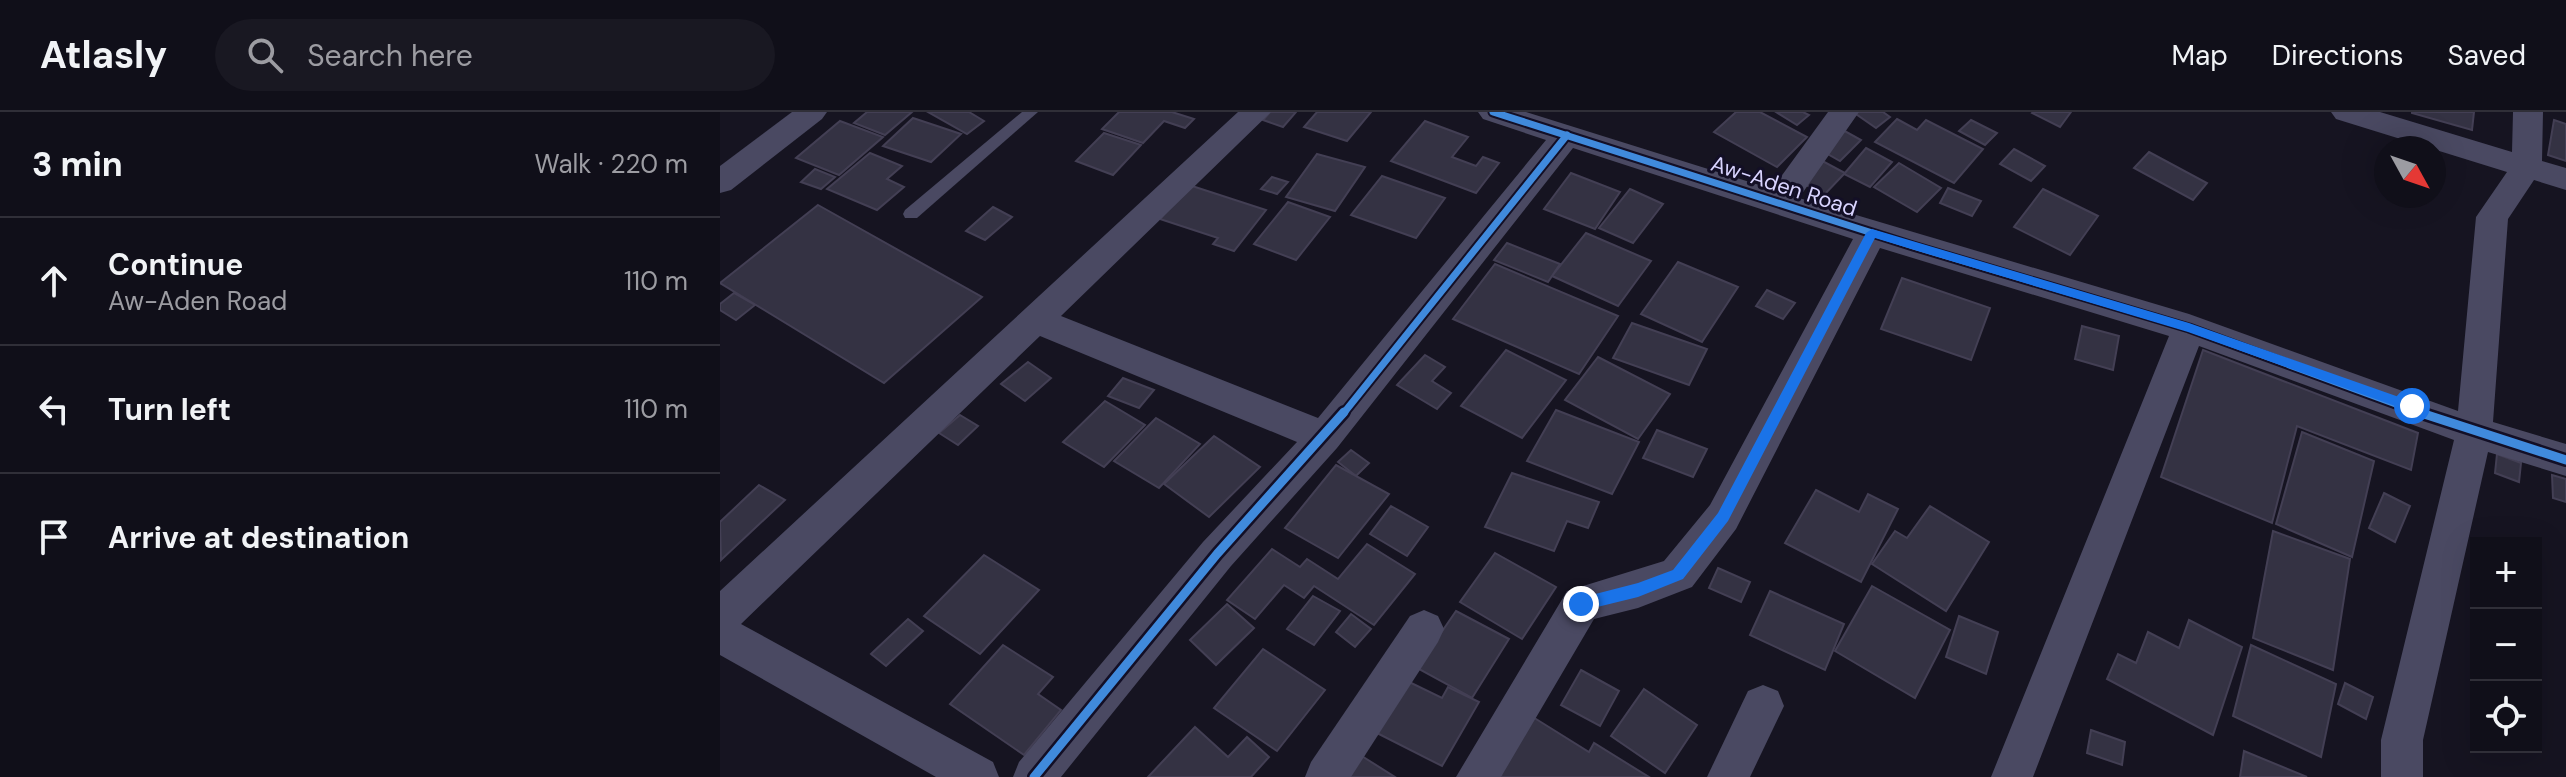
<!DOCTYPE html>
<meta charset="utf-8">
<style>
body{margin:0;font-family:"DM Sans",sans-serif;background:#191822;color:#f1f3f6}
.controls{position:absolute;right:24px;bottom:24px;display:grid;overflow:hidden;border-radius:0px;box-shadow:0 8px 32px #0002}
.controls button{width:72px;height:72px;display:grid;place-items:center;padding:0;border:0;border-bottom:2px solid #302f38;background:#100f19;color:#f1f3f6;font:40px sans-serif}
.compass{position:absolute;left:1654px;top:24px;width:72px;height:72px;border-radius:50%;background:#100f19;box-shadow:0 8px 32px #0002;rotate:130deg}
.stop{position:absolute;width:24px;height:24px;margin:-18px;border:6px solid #1a73e8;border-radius:50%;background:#fff}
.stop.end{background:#1a73e8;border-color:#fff;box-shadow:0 2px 8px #0008}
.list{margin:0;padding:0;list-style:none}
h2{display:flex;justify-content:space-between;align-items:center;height:104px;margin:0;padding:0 32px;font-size:34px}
h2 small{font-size:26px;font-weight:400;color:#9c9ca2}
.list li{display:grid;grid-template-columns:52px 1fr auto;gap:24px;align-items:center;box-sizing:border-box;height:128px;padding:0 32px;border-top:2px solid #302f38}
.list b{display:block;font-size:30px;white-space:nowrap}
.list p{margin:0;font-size:26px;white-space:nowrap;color:#9c9ca2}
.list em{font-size:26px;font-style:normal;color:#9c9ca2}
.icon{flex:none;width:44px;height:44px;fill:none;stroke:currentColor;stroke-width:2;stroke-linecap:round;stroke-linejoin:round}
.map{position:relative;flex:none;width:1846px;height:665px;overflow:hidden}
header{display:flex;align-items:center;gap:48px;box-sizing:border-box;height:112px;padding:0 40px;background:#100f19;border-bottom:2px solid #302f38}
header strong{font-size:38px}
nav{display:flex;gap:44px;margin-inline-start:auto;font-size:28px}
.search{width:560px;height:72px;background:#191822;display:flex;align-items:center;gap:20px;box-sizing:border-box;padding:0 28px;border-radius:44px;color:#9c9ca2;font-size:30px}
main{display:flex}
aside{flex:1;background:#100f19}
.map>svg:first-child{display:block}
.building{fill:#343243;stroke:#433f54;stroke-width:2}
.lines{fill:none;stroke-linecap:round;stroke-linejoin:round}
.lane{fill:#4a4962;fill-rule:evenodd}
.street{fill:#4a4962;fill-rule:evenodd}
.cycleway-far1-casing{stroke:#130f26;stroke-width:11}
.cycleway-casing{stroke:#130f26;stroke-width:14}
.cycleway-far1{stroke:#408adc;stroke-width:7}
.cycleway{stroke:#408adc;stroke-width:9}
.route{fill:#1a73e8}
.labels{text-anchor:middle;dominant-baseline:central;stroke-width:6;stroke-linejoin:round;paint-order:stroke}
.street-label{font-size:22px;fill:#d9d4ff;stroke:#130f26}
</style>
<header>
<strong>Atlasly</strong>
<div class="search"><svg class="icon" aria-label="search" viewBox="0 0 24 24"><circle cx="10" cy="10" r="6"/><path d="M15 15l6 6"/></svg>Search here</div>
<nav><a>Map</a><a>Directions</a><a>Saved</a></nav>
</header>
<main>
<aside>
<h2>3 min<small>Walk · 220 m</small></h2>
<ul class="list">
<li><svg class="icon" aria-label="ahead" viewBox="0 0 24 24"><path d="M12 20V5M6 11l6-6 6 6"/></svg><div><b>Continue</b><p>Aw-Aden Road</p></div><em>110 m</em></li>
<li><svg class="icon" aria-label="left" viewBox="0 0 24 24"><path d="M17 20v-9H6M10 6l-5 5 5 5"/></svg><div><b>Turn left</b></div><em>110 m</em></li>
<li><svg class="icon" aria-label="arrive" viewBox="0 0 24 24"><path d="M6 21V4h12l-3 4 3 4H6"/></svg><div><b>Arrive at destination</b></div></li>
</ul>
</aside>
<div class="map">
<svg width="1846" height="665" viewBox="0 0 1846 665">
<rect width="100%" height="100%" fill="#161421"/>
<g class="building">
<path d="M147,0H192L165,23L134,11Z"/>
<path d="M208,0H249L264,9L247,22Z"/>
<path d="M399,0H452L474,7L465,16L444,9L423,31L382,17Z"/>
<path d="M550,0H576L563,15L543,8Z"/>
<path d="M597,0H651L627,29L584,15Z"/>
<path d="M1016,0H1040L1087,25L1057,55L994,20Z"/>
<path d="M1056,0H1083L1089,3L1077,13Z"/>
<path d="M1133,0H1163L1170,5L1156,16Z"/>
<path d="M1351,0L1340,15L1312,1L1313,0Z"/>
<path d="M1692,0H1754L1752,18L1692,1Z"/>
<path d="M193,6L241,22L211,50L163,34Z"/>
<path d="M1177,7L1197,18L1206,8L1263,37L1234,71L1155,30Z"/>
<path d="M1251,8L1277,21L1265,33L1239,19Z"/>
<path d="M1834,8L1846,12V49L1828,43Z"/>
<path d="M120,9L163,25L119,63L76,46Z"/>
<path d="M705,9L748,25L732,45L756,54L763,45L779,51L756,81L671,49Z"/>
<path d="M1121,17L1141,28L1120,49L1099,37Z"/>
<path d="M384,21L421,33L393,63L356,49Z"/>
<path d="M1146,36L1172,50L1150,75L1124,62Z"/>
<path d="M1294,37L1325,54L1311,69L1280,52Z"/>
<path d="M1429,40L1487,71L1473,88L1414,56Z"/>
<path d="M150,41L182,54L167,67L184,75L157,98L107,77Z"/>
<path d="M597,42L645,55L615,99L566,85Z"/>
<path d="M1093,44L1125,61L1104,83L1072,65Z"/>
<path d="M1179,51L1221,76L1197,100L1154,75Z"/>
<path d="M95,57L115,65L101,77L81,70Z"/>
<path d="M851,61L900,80L875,117L824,97Z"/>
<path d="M662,64L725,86L696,126L631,103Z"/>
<path d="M552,65L568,70L557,82L541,77Z"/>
<path d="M469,73L546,98L514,139L493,132L498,126L440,107Z"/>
<path d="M1228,76L1261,89L1252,104L1220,91Z"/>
<path d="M910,77L943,92L913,131L879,116Z"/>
<path d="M1323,77L1378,104L1350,143L1294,115Z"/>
<path d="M568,90L610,105L576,148L534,132Z"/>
<path d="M98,93L262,185L164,271L0,171Z"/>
<path d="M273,95L292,105L265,128L246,119Z"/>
<path d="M866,121L931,149L898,194L832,164Z"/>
<path d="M787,131L840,152L828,170L774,148Z"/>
<path d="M958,150L1018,175L982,230L921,202Z"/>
<path d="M775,152L898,204L859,262L733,207Z"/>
<path d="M1182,166L1270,196L1251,248L1161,217Z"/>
<path d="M1047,178L1075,191L1063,207L1036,194Z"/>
<path d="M14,181L35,193L16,208L0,198V192Z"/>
<path d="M912,211L987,237L969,273L893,246Z"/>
<path d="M1362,214L1399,224L1393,258L1355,247Z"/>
<path d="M786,238L846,268L802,326L741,294Z"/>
<path d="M1483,238L1698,321L1691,358L1577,314L1552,411L1441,365Z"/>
<path d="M705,243L725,255L712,269L731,281L717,297L677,273Z"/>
<path d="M878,245L950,282L918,327L845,288Z"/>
<path d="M308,250L331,266L305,289L281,272Z"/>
<path d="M403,266L434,278L419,296L388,284Z"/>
<path d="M385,289L425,313L384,355L343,330Z"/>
<path d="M836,298L919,330L892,382L807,349Z"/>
<path d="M240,303L258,314L238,333L219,321Z"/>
<path d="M436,306L480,332L439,376L394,349Z"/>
<path d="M937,318L987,337L973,365L923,346Z"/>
<path d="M1582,320L1654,349L1632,445L1556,412Z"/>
<path d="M494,324L540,355L489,405L444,372Z"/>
<path d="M631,338L649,351L636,364L618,350Z"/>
<path d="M1777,342L1801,351L1799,370L1775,361Z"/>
<path d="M616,353L669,382L618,446L565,416Z"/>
<path d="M792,361L879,390L868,416L847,409L834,439L765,415Z"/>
<path d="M1832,363L1846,367V390L1833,386Z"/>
<path d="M39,373L65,388L1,448L0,410Z"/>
<path d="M1096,378L1139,400L1148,382L1178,397L1141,470L1065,431Z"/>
<path d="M1664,381L1690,394L1675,430L1649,416Z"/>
<path d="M671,394L708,415L687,444L650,422Z"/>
<path d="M1210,394L1269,430L1226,499L1152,452L1175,419L1187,426Z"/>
<path d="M1553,419L1630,447L1613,558L1533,526Z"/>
<path d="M647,432L695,462L654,513L594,474L584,486L564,473L535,507L507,488L552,437L580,455L587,447L618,467Z"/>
<path d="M775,441L836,475L802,527L740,490Z"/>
<path d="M264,443L319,478L260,542L204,504Z"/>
<path d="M998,456L1030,470L1021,490L989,476Z"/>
<path d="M1152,474L1230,518L1195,586L1115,539Z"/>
<path d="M1050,479L1124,512L1105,558L1030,523Z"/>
<path d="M593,484L620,499L594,533L567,517Z"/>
<path d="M507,492L534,516L496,553L470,528Z"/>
<path d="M736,499L789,527L752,586L697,556Z"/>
<path d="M631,502L651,517L635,535L616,520Z"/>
<path d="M1239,504L1278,520L1266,562L1226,545Z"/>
<path d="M188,507L203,519L166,554L151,542Z"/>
<path d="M1469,508L1522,535L1493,623L1387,567L1398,542L1416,551L1428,520L1459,536Z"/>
<path d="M283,533L333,565L318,582L341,598L304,643L230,592Z"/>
<path d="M1531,533L1616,572L1601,645L1513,604Z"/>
<path d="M543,537L605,578L557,639L494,596Z"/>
<path d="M861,558L899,579L880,614L841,593Z"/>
<path d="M683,567L722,586L728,575L759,590L722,654L651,618Z"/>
<path d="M1625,571L1653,585L1646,607L1618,592Z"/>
<path d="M924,577L977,613L945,661L891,624Z"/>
<path d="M808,602L869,640L874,631L929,665H783L772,658Z"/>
<path d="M475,615L508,645L527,625L549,645L531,665H428Z"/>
<path d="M1371,618L1405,630L1402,653L1367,641Z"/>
<path d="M1524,639L1587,665H1520Z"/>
<path d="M637,641L675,665H621Z"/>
</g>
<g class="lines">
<path class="lane" d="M302,0H318L197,106H185L183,102L185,98Z"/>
<g class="street">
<path d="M72,0H107L102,7L11,78L0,81V54Z"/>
<path d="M518,0H551L341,204L598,306L826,28L763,7L758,0H806L1052,77L1108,0H1139L1079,86L1469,202L1738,299L1756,105L1787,60L1616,7L1611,0H1660L1792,40L1793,0H1823L1822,49L1846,56V78L1814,68L1788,107L1773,310L1846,332V364L1768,340L1703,628V665H1661V628L1734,328L1479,234L1313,665H1271L1449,224L1160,136L1016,417L972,475L918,496L874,507L781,665H736L847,479L944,449L990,393L1133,127L853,36L617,336L511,454L341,665H293L299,650L483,430L577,330L320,224L21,512L273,650L279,665H216L0,543V479Z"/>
<path d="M704,498L718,504L724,517L718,530L631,665H585L591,650L690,504Z"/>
<path d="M1043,573L1058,579L1064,594L1030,665H987L1028,579Z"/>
</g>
<g class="cycleway-far1-casing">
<g id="cycleway-far1">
<path d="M773,0L1193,134L1469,216L1703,302"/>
<path d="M623,302L847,23"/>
</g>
</g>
<g class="cycleway-casing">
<g id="cycleway">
<path d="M1698,300L1846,348"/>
<path d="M314,665L497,442L624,300"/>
</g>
</g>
<use href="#cycleway-far1" class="cycleway-far1"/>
<use href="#cycleway" class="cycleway"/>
</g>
<path class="route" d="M1152,117L1469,211L1696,291L1698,294L1692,300L1468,220L1155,126L1008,409L963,467L918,485L861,499L856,497V487L918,471L953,458L998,401L1146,121Z"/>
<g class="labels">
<g class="street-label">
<text transform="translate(1064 74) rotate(18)">Aw-Aden Road</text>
</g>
</g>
</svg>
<div class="controls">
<button>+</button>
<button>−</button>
<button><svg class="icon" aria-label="locate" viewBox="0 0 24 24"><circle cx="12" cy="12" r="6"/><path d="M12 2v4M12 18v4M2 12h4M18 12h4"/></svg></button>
</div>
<svg class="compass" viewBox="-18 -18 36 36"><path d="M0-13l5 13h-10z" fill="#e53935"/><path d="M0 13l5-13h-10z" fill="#9c9ca2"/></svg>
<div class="stop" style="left:1692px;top:294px"></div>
<div class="stop end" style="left:861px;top:492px"></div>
</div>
</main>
